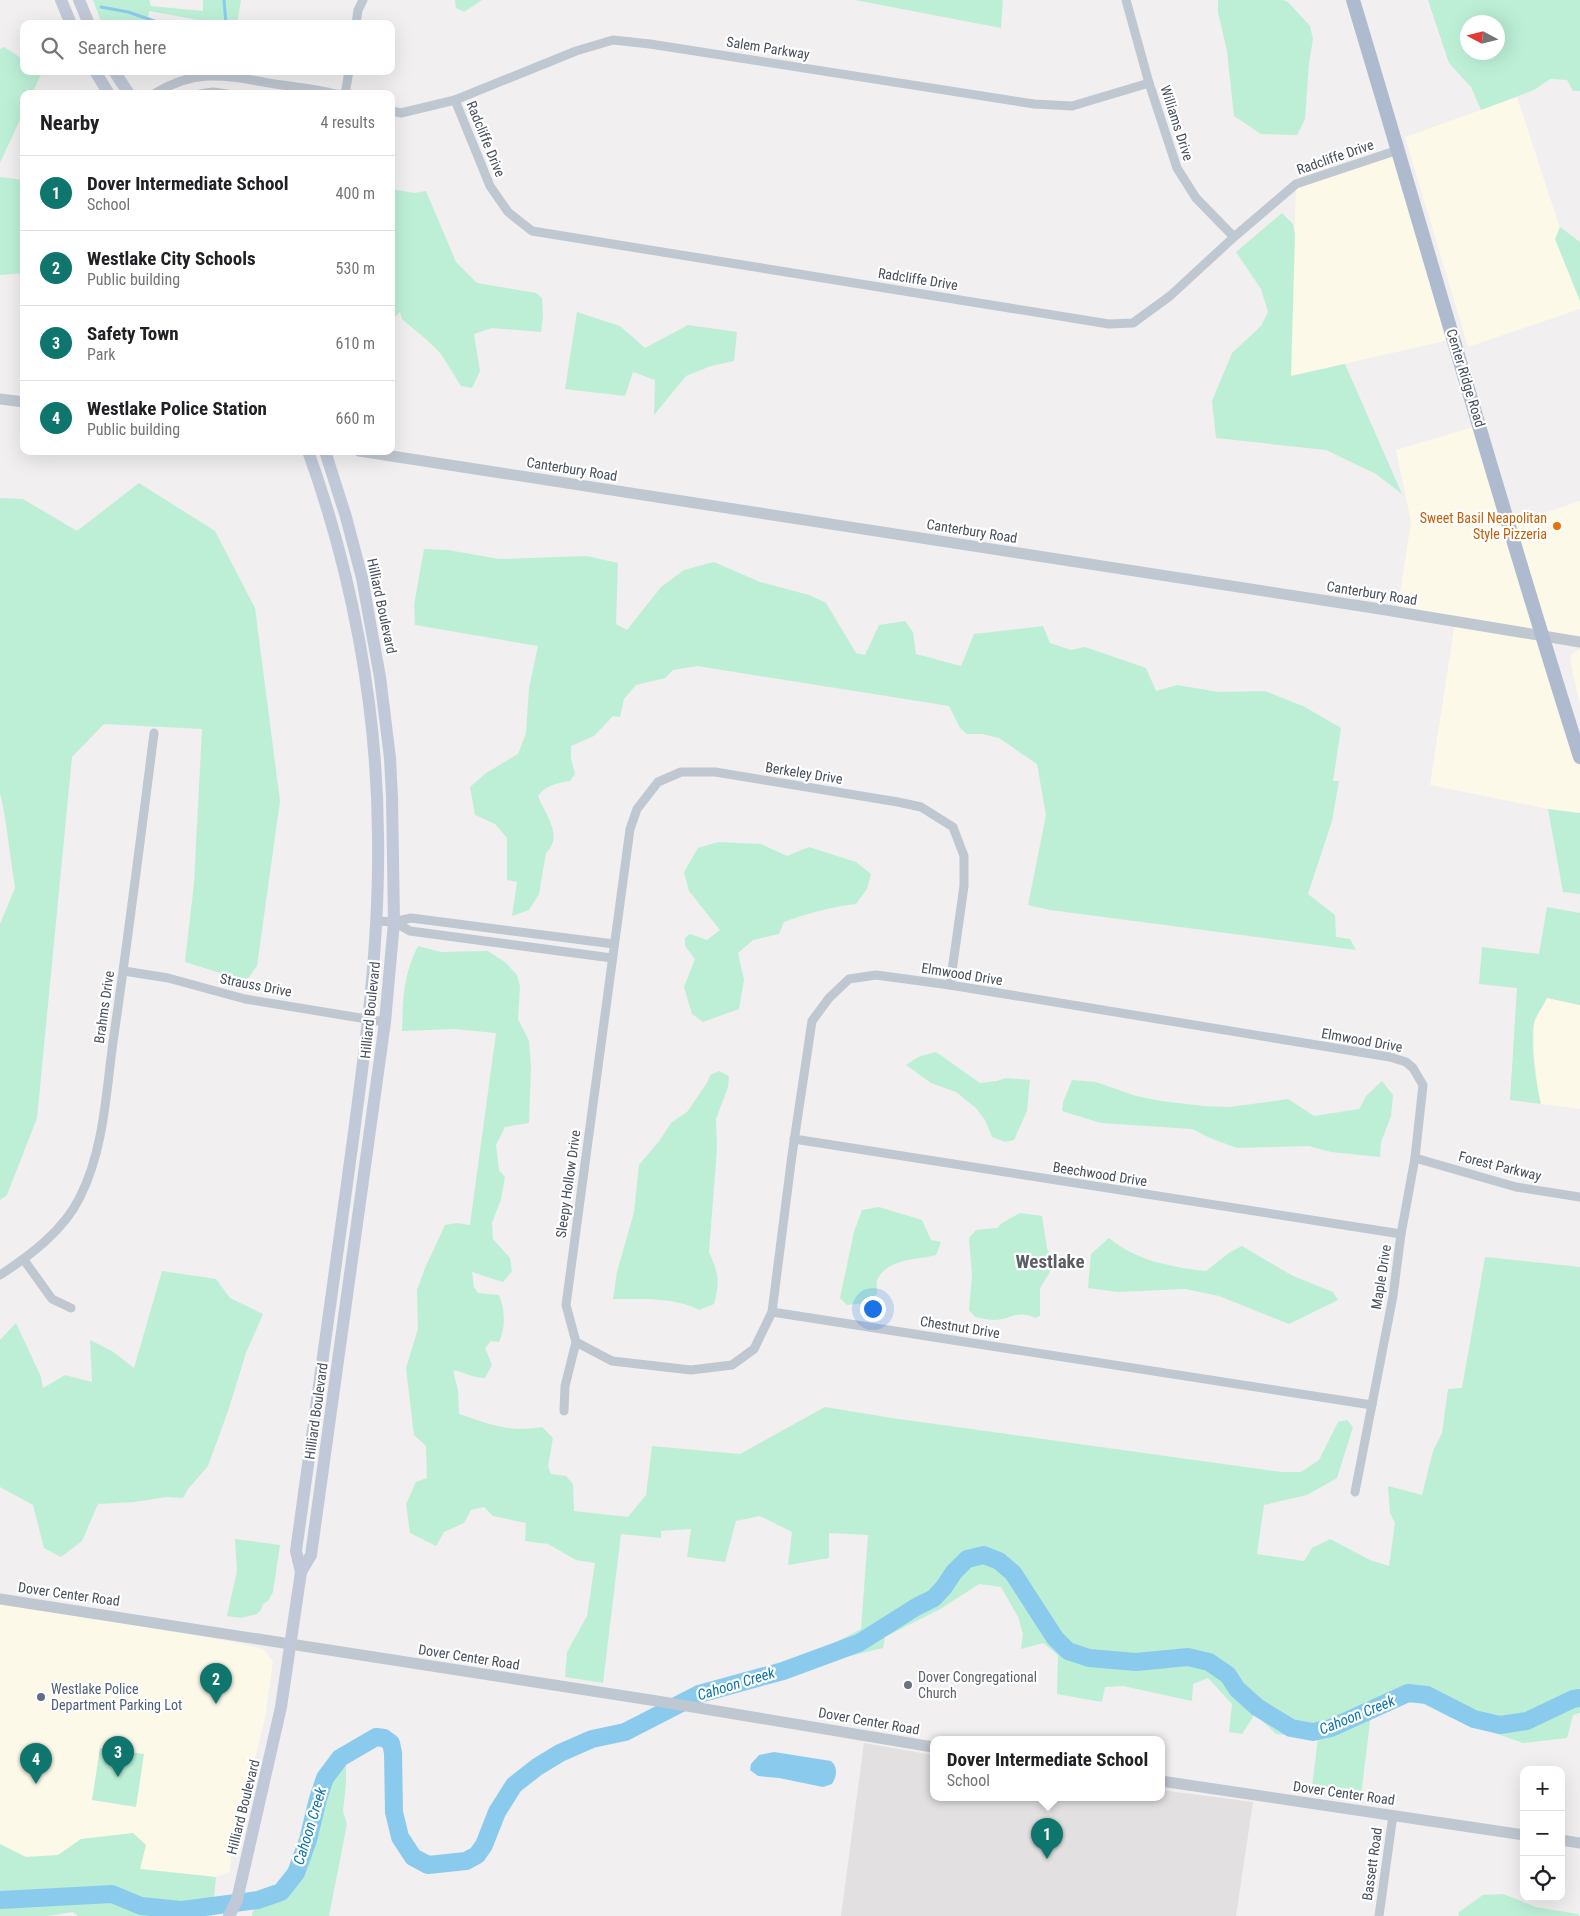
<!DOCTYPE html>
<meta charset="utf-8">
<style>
body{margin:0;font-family:"Roboto Condensed",sans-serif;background:#f2f2f2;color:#202124}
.controls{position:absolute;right:15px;bottom:15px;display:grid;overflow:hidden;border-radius:10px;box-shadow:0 5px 20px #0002}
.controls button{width:45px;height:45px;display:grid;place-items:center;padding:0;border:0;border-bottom:1px solid #e0e0e0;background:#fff;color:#202124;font:25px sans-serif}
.compass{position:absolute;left:1460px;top:15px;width:45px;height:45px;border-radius:50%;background:#fff;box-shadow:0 5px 20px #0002;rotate:277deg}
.you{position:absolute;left:872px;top:1308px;width:18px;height:18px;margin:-12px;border:4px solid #fff;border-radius:50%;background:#1a73e8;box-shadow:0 0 0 8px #1a73e833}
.badge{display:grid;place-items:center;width:32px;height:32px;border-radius:50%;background:#0f766e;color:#fff;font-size:16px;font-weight:700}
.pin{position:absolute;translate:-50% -41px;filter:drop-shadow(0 1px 2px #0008)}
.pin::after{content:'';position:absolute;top:26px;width:18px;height:15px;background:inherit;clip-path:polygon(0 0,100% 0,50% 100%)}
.popup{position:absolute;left:930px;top:1736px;width:235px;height:65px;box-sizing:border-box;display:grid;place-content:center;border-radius:10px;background:#fff;filter:drop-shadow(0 1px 4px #0005);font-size:16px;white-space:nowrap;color:#757577}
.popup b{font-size:19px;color:#202124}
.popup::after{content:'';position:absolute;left:50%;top:100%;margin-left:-10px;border:10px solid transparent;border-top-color:#fff}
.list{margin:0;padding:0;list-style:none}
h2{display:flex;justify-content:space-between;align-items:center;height:65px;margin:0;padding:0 20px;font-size:21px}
h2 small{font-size:16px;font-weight:400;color:#757577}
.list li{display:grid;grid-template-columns:32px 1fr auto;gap:15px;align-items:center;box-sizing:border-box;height:75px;padding:0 20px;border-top:1px solid #e0e0e0}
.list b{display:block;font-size:19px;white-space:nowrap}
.list p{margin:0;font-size:16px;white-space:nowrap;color:#757577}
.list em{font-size:16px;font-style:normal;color:#757577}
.icon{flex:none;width:28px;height:28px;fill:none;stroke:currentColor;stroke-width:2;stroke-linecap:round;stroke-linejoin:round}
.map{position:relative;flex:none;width:1580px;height:1916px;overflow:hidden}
.search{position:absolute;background:#fff;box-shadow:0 5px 20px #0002;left:20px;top:20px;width:375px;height:55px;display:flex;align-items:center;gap:12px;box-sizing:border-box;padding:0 18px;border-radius:10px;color:#757577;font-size:19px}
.panel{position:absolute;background:#fff;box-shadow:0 5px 20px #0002;left:20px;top:90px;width:375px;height:365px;border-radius:10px}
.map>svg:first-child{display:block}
.commercial{fill:#fcf9e8}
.education{fill:#e2e0e1}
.green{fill:#bdefd7;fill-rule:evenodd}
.water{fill:#8acbed}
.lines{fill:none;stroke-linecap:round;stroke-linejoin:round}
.stream{stroke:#8acbed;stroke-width:3}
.river{stroke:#8acbed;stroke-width:18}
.minor{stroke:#bfc7d1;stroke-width:9}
.tertiary{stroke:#bfc7d1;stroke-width:11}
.secondary{stroke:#c1c9d8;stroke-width:12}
.primary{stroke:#aebace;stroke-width:14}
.food-dot{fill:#e8710a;stroke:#fff;stroke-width:2}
.worship-dot{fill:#6b7280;stroke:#fff;stroke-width:2}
.service-dot{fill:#5c6f8a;stroke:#fff;stroke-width:2}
.labels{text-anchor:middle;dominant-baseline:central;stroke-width:4.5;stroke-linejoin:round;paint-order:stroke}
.street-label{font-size:14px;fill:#474f5c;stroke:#fff}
.food-label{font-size:14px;fill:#c56008;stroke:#fff;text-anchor:end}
.worship-label{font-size:14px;fill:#5b616d;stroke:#fff;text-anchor:start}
.service-label{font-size:14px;fill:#4e5e75;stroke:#fff;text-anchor:start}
.water-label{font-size:15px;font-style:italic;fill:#0b74ab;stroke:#fff}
.district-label{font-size:19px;font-weight:bold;fill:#5b5e64;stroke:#fff}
</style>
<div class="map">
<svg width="1580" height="1916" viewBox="0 0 1580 1916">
<rect width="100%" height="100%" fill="#f1efef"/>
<g class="commercial">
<path d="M1517,97L1580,289V309L1468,347L1405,137Z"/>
<path d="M1398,150L1454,339L1290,376L1296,184Z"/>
<path d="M1480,425L1580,757V813L1548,809L1430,785L1455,622L1397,612L1411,522L1396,450Z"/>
<path d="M1580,501V637L1546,631L1515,520L1544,513Z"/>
<path d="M1580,649V705L1570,660L1572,654Z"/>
<path d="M1547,998L1580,1005V1109L1541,1104L1538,1091L1534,1052V1022Z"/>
<path d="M0,1603L234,1642L264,1649L273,1662L265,1718L231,1857L230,1872L216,1877L140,1869L81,1839L59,1855L26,1857L0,1844Z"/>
</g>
<path class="education" d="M864,1743L933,1755V1798H1161V1790L1253,1802L1236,1916H841Z"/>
<g class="green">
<path d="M93,0H149L151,6L203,11V0H241L237,24H221L149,11L147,24H102Z"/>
<path d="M455,0H482L464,12L456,8Z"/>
<path d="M855,0H1003L1001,28Z"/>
<path d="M1218,0H1283L1288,2L1310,26L1313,39L1309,63L1305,119L1297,135L1261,134L1234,116L1227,51L1218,12Z"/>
<path d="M1428,0H1580V91H1573L1567,80L1550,79L1534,90L1481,110L1471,87L1449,63ZM1468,22H1498V52H1468Z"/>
<path d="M4,47L24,60V71L42,72L32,94H24V111L0,163V49Z"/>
<path d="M0,177L24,180V273L0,275Z"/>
<path d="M391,189L414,193L426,191L456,262L477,283L536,293L542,298L543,316L541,332L492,328L474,334L480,371L472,388L461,386L441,354L428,341L402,319L400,312L391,321Z"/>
<path d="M1282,213L1293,224L1295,235L1291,376L1345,364L1402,494L1376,474L1326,450L1216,438L1212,401L1232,353L1261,326L1268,312L1261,289L1236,252Z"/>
<path d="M1560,227L1580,242V301L1555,239Z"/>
<path d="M577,312L620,326L645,348L688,325L737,332L734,361L711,366L686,376L654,415L655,380L633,372L625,396L565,389Z"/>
<path d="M139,483L215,531L255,608L280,801L257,966L246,981L185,962L194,883L202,729L104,724L72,757L37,1118L7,1195L0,1200V924L15,888L4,811L0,793V498L23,499L77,531Z"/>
<path d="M424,549L448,550L499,559L587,556L618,563L616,624L627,630L661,587L684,570L714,562L760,582L809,595L826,603L856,653L865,655L879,625L905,621L913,632L916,654L961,666L974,634L1043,626L1050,643L1071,650L1085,647L1146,668L1156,691L1177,685L1219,692L1265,691L1305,707L1341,728L1333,781H1339L1332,821L1308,894L1335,915L1336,937L1350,939L1356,950L1050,910L1028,905L1046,815L1037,764L999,738L982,734H967L960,728L949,706L697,666L673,670L665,678L636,685L624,699L620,717L613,716L594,736L571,746V758L575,774L570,781C557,783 546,785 538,796C545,814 564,836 546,853L539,894L529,910L512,916L517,882L507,880V838L495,824L475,815L470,787L486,773L518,754L526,733L529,688L538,646L415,625L414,605Z"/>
<path d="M1548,809L1580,813V894L1563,892Z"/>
<path d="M718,842L761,844L787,856L809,847L856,862L871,874L867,889L856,904C831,907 808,913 784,922L779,934L753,940L738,953L744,980L739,1009L703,1022L692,1014L684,987L695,959L685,946V938L690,934L707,940L720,930L689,891L684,872L698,848Z"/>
<path d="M1547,907L1580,913V1005L1547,998C1543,1006 1536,1015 1534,1023C1530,1042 1536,1084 1541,1104L1510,1100L1517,988L1479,984L1482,947L1539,954Z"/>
<path d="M418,946L441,952L488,951L506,963L517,975L520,986L518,1019L529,1041L531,1067L529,1123L505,1127L496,1145L499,1170L505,1177L501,1199L492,1223L493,1239L510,1258L512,1271L503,1282L472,1272L474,1287L478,1293L499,1295C505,1310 506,1326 499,1342L491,1341L485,1348L492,1365L485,1378C473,1378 464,1372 453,1370L458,1390L459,1414C489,1424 510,1433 542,1427L553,1438L548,1466L551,1474L566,1476L573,1484L574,1511L628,1517L646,1495L652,1446L740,1454L825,1407L892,1418L1281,1472H1301L1319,1460L1338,1422L1347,1420L1353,1427L1337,1478L1307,1495L1264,1505L1257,1554L1304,1561L1312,1548L1330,1539L1370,1560L1389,1566L1395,1523L1390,1513L1388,1486L1422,1495L1433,1451L1442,1433L1448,1389L1462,1388L1485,1257L1580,1267V1713L1573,1715L1567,1738L1523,1743L1451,1718L1416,1700L1371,1714L1361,1795L1312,1787L1318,1738L1276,1734L1255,1714L1242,1734L1229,1732L1232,1704L1208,1678L1193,1684L1192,1701L1123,1686L1105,1687L1102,1702L1057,1694L1058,1655L1043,1643L1021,1649L1023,1634L1018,1617L1001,1587L979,1584L942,1608L885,1637L883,1648L833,1660L834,1643L861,1629L868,1535L829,1533V1558L788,1565L792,1532L760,1516L736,1521L725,1562L687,1557L691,1529L661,1531V1538L621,1534L603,1683L565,1677L567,1652L587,1616L595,1563L576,1560L548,1544L525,1541L526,1523L493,1516L484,1507L471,1510L464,1523L444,1532L436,1546L410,1533L406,1504L416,1482L427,1478L426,1446L414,1435L406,1368L418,1329L417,1290L425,1268L445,1225L457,1223L470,1225L496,1033L454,1029L402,1031C403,998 403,976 418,946Z"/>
<path d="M936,1052L980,1083L997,1081L1006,1078L1030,1080L1027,1111L1014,1140L1005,1142L992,1137L985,1120L976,1108L956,1092L931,1083L906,1065L918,1057Z"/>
<path d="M719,1071L729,1076L728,1087L716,1119L717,1148L709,1252C719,1275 720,1280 714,1304L699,1310C677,1297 639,1299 613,1299L617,1272L634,1212L639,1165L660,1140L671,1123L687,1112L707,1083L710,1075Z"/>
<path d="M1072,1080L1096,1082L1136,1096L1161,1101L1203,1106L1230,1107L1288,1099L1314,1116L1359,1109L1367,1095L1382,1081L1393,1095L1391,1116L1381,1142L1380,1157L1331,1152L1309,1146L1237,1148L1210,1138L1192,1129L1101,1123L1062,1111L1063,1102Z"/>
<path d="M879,1207L922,1220L931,1240L941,1242L936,1255C917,1260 890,1258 878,1278C876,1282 877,1289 877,1294L865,1303L847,1305L840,1298L854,1232L862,1210Z"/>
<path d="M1020,1213L1042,1216L1047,1248L1053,1267L1040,1288V1316L1035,1318C1019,1309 1008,1320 995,1320C989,1320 981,1318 975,1317L969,1310L972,1275L969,1238L976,1230L997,1228L1002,1223Z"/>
<path d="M1109,1238C1136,1261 1172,1267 1206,1271L1230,1252L1242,1246L1293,1276L1333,1292L1338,1300L1289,1324L1219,1296L1185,1289L1118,1292L1088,1288L1091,1254Z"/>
<path d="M162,1271L216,1279L230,1298L263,1314L246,1353L228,1411L208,1466L188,1489L183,1498L166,1497L135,1502L98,1504L82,1541L61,1557L44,1548L33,1505L0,1487V1340L16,1323L41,1377L43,1388L65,1375L92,1382L90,1340L112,1351L134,1368Z"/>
<path d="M235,1539L280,1545L273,1592L268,1601L263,1604L261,1610L257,1614L241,1618L227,1616L237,1571Z"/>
<path d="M100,1748L144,1754L136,1807L92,1800Z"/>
<path d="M340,1758L346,1759V1784L343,1811L347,1824L329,1916H252C255,1893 268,1902 282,1892C287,1888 293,1879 296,1873C312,1845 311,1810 324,1781C328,1773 335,1765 340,1758Z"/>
<path d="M133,1833L146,1845L140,1869L216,1877L212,1916H78L73,1912L47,1916H0V1844L26,1857L58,1855L81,1839Z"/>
<path d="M1503,1894L1536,1907L1578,1914L1579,1916H1458L1459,1912L1483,1895Z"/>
</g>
<path class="water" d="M774,1752L831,1761C838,1767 837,1776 832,1784L823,1787L779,1778L758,1776L750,1770L751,1764L759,1755Z"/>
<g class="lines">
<g class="stream">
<path d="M224,0L226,24"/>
<path d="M101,7L128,12L163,24"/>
</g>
<path class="river" d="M0,1900L112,1894L141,1906L182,1910L258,1900L281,1892L296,1873L308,1840L318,1799L325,1778L340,1758L376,1737L384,1738L391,1743L393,1753L394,1812L400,1837L413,1857L428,1865L466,1861L477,1855L484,1845L497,1812L514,1785L537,1767L560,1753L592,1739L625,1732L699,1694L783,1671L859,1643L916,1607L934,1598L944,1587L954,1572L967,1559L984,1555L999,1561L1013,1573L1055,1638L1068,1651L1089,1658L1136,1662L1188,1657L1209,1662L1228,1675L1237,1689L1257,1707L1291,1728L1313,1732L1331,1728L1408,1693L1427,1695L1474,1719L1500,1725L1527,1721L1573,1699L1580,1698"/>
<g class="minor">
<path d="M1126,0L1149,83L1177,168L1196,198L1234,237"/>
<path d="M356,24L358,10L363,0"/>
<path d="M154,94C197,67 228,76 275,84C295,87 316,89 336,94"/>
<path d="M200,94L213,92L227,94"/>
<path d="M345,94L349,71"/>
<path d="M455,100L490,186L508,212L532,231L1109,324L1133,323L1170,296L1234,237L1296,184L1398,150"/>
<path d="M391,111L401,113L455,100L576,51L613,40L650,44L1034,104L1072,106L1149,83"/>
<path d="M377,921L394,922L411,918L614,944"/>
<path d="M394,922L410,931L612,958"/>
<path d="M124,971L168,978L245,999L385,1022"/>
<path d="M794,1139L1401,1234"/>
<path d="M1415,1158L1516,1187L1580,1197"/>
<path d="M24,1260L52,1299L71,1308"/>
<path d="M0,1275C31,1255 64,1230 80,1197C104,1149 106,1093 113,1042C128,939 141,836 154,733"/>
<path d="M772,1312L1372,1405"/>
<path d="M576,1342L612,1361L691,1370L732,1365L754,1349L772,1312L792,1155L812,1021L829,998L849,979L876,975L950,985L1390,1057L1406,1062L1413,1068L1423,1085L1415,1158L1401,1234L1393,1296L1355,1492"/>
<path d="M564,1411L565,1386L576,1342L566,1305L630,829L637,809L658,782L681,772H715L898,802L921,807L953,827L964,856V886L950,985"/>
<path d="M1379,1916L1393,1815"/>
</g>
<g class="tertiary">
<path d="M0,399L24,402"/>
<path d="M359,451L1380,609L1580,642"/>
<path d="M0,1599L657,1701L933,1747"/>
<path d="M1161,1781L1524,1835"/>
<path d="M1561,1840L1580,1843"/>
</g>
<g class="secondary">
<path d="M61,0L71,24"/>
<path d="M79,0L89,24"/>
<path d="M95,71L109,94"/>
<path d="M114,71L129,94"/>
<path d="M301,1572L311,1555L385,1022L394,922L392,797L390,758L380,677L362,578L346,517L325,451"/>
<path d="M229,1916L237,1900L281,1707L301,1572L296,1551C312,1431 329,1311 346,1191C362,1072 380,955 378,835C377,705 352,573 308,451"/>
</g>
<path class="primary" d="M1353,0C1429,252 1500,506 1580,757"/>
</g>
<circle class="food-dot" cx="1557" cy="526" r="5"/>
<circle class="worship-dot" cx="908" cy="1685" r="5"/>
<circle class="service-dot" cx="41" cy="1697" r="5"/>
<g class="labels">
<g class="street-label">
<text transform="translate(768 48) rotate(9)">Salem Parkway</text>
<text transform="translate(1177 123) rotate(72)">Williams Drive</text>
<text transform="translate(486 139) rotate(68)">Radcliffe Drive</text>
<text transform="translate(1335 157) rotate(-19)">Radcliffe Drive</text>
<text transform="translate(918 279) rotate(9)">Radcliffe Drive</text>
<text transform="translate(1466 378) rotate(73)">Center Ridge Road</text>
<text transform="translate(572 469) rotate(9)">Canterbury Road</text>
<text transform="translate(972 531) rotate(9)">Canterbury Road</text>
<text transform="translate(1372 593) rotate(9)">Canterbury Road</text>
<text transform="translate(382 606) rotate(78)">Hilliard Boulevard</text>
<text transform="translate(804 773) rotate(9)">Berkeley Drive</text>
<text transform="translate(962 974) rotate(9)">Elmwood Drive</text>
<text transform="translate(256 985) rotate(11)">Strauss Drive</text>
<text transform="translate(104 1007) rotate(-82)">Brahms Drive</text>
<text transform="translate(370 1010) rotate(-84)">Hilliard Boulevard</text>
<text transform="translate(1362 1040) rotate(10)">Elmwood Drive</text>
<text transform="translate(1500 1166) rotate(14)">Forest Parkway</text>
<text transform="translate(1100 1174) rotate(9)">Beechwood Drive</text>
<text transform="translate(568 1184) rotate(-82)">Sleepy Hollow Drive</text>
<text transform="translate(1381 1277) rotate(-81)">Maple Drive</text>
<text transform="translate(960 1327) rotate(9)">Chestnut Drive</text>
<text transform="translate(316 1411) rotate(-82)">Hilliard Boulevard</text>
<text transform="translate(69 1594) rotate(8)">Dover Center Road</text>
<text transform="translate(469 1657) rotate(9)">Dover Center Road</text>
<text transform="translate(869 1721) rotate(10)">Dover Center Road</text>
<text transform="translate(1344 1793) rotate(8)">Dover Center Road</text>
<text transform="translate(243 1807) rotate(-76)">Hilliard Boulevard</text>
<text transform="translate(1372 1864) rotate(-82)">Bassett Road</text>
</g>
<g class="food-label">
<text x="1547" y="518">Sweet Basil Neapolitan<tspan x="1547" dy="16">Style Pizzeria</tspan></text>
</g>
<g class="worship-label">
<text x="918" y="1677">Dover Congregational<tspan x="918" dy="16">Church</tspan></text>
</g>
<g class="service-label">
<text x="51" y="1689">Westlake Police<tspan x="51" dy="16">Department Parking Lot</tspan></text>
</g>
<g class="water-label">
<text transform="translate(736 1684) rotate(-17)">Cahoon Creek</text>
<text transform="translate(1357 1715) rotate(-22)">Cahoon Creek</text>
<text transform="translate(310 1826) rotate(-73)">Cahoon Creek</text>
</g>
<g class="district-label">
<text x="1050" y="1261">Westlake</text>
</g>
</g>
</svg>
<div class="controls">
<button>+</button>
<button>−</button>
<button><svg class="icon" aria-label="locate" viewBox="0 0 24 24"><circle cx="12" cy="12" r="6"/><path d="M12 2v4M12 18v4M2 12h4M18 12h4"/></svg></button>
</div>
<svg class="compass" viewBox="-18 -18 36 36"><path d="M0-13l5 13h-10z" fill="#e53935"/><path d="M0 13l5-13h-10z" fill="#757577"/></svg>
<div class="you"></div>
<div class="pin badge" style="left:1047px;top:1859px">1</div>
<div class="popup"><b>Dover Intermediate School</b>School</div>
<div class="pin badge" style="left:216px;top:1704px">2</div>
<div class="pin badge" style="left:118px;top:1777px">3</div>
<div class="pin badge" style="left:36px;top:1784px">4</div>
<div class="search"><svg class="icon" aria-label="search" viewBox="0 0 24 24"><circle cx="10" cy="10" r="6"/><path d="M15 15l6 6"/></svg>Search here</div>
<section class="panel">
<h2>Nearby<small>4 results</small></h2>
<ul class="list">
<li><span class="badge">1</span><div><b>Dover Intermediate School</b><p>School</p></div><em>400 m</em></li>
<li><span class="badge">2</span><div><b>Westlake City Schools</b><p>Public building</p></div><em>530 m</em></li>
<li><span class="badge">3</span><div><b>Safety Town</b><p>Park</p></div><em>610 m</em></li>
<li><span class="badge">4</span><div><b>Westlake Police Station</b><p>Public building</p></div><em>660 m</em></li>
</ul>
</section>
</div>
